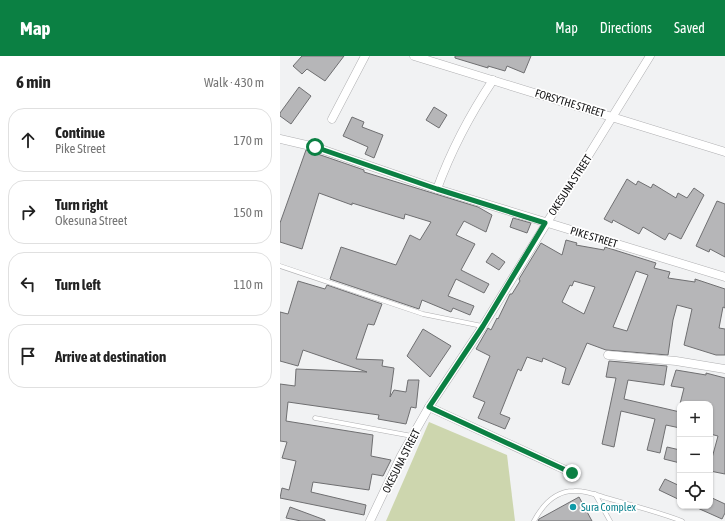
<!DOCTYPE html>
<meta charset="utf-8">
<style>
body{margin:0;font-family:"Asap Condensed",sans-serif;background:#f2f2f2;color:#222}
.controls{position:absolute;right:12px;bottom:12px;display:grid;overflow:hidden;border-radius:8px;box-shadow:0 1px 3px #0004}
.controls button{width:36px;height:36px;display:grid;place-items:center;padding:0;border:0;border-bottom:1px solid #e0e0e0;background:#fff;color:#222;font:20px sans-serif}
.stop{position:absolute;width:12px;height:12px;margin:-9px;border:3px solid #0b8043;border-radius:50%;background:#fff}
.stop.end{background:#0b8043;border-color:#fff;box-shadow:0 1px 4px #0008}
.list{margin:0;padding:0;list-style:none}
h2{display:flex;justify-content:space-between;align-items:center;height:52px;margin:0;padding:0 16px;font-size:17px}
h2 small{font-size:13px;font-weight:400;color:#767676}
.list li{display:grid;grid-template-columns:26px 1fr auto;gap:12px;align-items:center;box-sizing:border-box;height:64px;margin:0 8px 8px;padding:0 8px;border:1px solid #e0e0e0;border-radius:16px}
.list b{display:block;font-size:15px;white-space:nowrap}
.list p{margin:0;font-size:13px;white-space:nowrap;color:#767676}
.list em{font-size:13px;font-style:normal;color:#767676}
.icon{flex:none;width:22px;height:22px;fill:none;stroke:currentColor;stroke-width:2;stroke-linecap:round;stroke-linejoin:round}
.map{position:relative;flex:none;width:445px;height:465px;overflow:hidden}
header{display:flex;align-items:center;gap:24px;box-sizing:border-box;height:56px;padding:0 20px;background:#0b8043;color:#fff}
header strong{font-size:19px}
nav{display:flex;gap:22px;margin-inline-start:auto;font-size:14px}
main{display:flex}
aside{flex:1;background:#fff}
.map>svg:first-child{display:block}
.green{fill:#cdd6ae}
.building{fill:#b6b6b8;stroke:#6f6f71;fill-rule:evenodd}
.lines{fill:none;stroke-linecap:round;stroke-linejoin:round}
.lane-casing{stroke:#afafb1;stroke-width:5}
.street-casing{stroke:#afafb1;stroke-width:9}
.lane{stroke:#fff;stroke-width:4}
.street{stroke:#fff;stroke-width:8}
.route{stroke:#0b8043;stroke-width:5}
.culture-dot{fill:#0f9aa8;stroke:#fff;stroke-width:1.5}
.labels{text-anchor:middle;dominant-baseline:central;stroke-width:3.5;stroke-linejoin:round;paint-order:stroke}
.street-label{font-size:11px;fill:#101011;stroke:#fff}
.culture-label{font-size:11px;fill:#0d838f;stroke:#fff;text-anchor:start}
</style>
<header>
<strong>Map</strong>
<nav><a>Map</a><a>Directions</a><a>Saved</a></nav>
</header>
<main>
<aside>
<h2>6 min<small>Walk · 430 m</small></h2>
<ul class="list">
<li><svg class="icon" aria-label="ahead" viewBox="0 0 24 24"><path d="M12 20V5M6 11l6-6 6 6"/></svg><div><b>Continue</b><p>Pike Street</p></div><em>170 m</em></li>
<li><svg class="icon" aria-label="right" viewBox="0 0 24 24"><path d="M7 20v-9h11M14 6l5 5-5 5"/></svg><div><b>Turn right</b><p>Okesuna Street</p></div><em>150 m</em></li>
<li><svg class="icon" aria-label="left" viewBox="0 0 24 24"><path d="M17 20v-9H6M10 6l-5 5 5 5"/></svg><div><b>Turn left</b></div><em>110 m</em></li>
<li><svg class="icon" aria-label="arrive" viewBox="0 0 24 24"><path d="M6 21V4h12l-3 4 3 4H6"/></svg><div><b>Arrive at destination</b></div></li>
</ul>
</aside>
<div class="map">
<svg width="445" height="465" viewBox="0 0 445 465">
<rect width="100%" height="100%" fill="#f1f2f3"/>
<path class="green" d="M149,366L227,399L235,465H106Z"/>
<g class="building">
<path d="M22,0H64L45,25L27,13L22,18L13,10Z"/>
<path d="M175,0H251L244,17L227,10L225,15L208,10V12L175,2Z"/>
<path d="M19,31L31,40L11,68L0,60V57Z"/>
<path d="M154,51L167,59L159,72L146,64Z"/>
<path d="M72,61L84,66L82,71L103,79L94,102L85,98L88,91L63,80Z"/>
<path d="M26,94L84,114V116L198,151L212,159L206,176L184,165L176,179L195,188L181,214L209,228L204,237L176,223L168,240L194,250L190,259L173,252L171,256L142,244L139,253L50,223L61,191L116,209L130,179L140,184L151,166L125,158L124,163L72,147V149L39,137L22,193L0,186V167Z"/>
<path d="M347,123L356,129L358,125L371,132L373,128L396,142L398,137L407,142L414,132L424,139L401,183L389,177L385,184L363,171L359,178L333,164L332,167L324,163Z"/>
<path d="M437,145L445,148V201L430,193L429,196L416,190Z"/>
<path d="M233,162L251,167L247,177L230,171Z"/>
<path d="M286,184L297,187L296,189L324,194L325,191L376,207L374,212L390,216L388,222L415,226V223L445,233V252L443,251L439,272L445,273V299H436L404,289L412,253L397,249L393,264L388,299L326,294L307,287L289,329L282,327L286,312L263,302L262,306L247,301L241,315L238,313L220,358L230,362L225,373L198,362L205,346L193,341L210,300L196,293L208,272L211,274L217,262L218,263L230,238H232L240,225L239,223L261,187L282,199ZM356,215L368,219L347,275L333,271ZM294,225L315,231L304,258L282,246L290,229L292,230Z"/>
<path d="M212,197L225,206L219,214L206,206Z"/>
<path d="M18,225L45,233L47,229L102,248L94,269L88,268L76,303L103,304L102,310L114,312L110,341L114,334L126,336L128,324H139L136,352L131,351L126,368L98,363L99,359L8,346L6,365L93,379L91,400L111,404L103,420L92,418L89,434L33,426L31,436L86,449L84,459L0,442L2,432L9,434L16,405L2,402L7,386L0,385V328L15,330L16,313L87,316L23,294L18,310L0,305V256L8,258Z"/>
<path d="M143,273L171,290L150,321L127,300Z"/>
<path d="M329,305L387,310L384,329L348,324L344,343L400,356V372L386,369L380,397L367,394L375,363L341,355L334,391L322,388L336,322L326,321Z"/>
<path d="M396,314L426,319V317L445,322V418L430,415V402H432L438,380L430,378V348H400L404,332L391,330Z"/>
<path d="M387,391L400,394V407L384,403Z"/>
<path d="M385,423L400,430V444L379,434Z"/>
<path d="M299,441L312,465H258L259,463Z"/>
<path d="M430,441L445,448V457L442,463L413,450H430Z"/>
<path d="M10,451L45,464V465H21L6,462Z"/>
</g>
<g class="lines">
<g class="lane-casing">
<g id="lane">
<path d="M0,210L143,258L202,270"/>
<path d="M35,362L132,380"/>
<path d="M315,438L330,465"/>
<path d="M254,465C262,450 275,435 294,435C306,434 319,440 330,443C355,450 378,456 402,465"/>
</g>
</g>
<g class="street-casing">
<g id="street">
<path d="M134,0L445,96"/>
<path d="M52,63L85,0"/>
<path d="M0,83L35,91L157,133L445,221"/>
<path d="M157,133C172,92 189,60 213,24"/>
<path d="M328,299L396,305L445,313"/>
<path d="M149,351L292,417"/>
<path d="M90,465L121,400L149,351L203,270L370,0"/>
</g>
</g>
<use href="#lane" class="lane"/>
<use href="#street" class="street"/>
</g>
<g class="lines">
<path class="route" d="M35,91L157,133L265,167L203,270L149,351L292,417"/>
</g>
<circle class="culture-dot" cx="293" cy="451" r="4"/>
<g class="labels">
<g class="street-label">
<text transform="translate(290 47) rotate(17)">FORSYTHE STREET</text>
<text transform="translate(290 129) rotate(-57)">OKESUNA STREET</text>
<text transform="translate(314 181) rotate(17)">PIKE STREET</text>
<text transform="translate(121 405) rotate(-63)">OKESUNA STREET</text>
</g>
<g class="culture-label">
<text x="301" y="451">Sura Complex</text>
</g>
</g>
</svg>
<div class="controls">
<button>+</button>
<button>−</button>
<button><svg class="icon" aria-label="locate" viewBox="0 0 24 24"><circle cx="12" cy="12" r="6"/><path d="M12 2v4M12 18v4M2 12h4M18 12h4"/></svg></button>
</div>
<div class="stop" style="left:35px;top:91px"></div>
<div class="stop end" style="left:292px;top:417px"></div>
</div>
</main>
